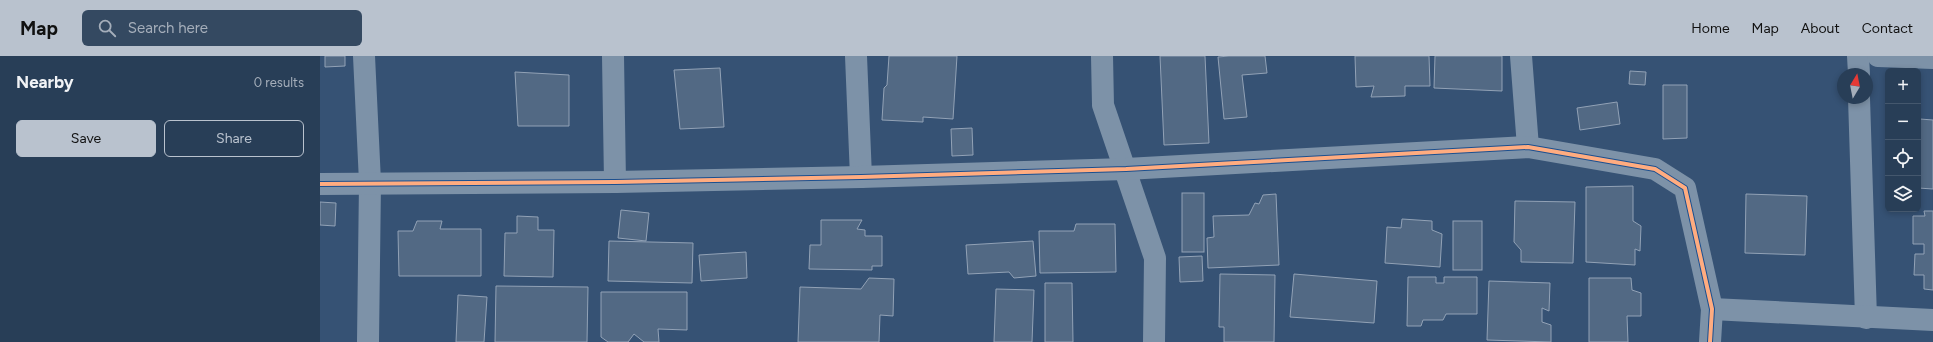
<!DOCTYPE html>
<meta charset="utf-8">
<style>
body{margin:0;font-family:Figtree,sans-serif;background:#344961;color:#f1f3f6}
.controls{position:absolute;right:12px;top:12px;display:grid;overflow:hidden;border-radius:6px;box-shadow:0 2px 6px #0003}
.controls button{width:36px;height:36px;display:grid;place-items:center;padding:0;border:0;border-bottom:1px solid #44576d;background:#283e57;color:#f1f3f6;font:20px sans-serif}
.compass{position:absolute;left:1517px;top:12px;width:36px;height:36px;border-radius:50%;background:#283e57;box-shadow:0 2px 6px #0003;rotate:10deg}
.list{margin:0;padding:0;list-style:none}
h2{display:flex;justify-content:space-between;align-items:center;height:52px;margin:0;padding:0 16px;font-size:17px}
h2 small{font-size:13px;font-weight:400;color:#a5aeba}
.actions{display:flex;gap:8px;padding:12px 16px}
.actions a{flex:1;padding:9px 0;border:1px solid #b9c2ce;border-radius:6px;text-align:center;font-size:14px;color:#b9c2ce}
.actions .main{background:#b9c2ce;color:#111}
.icon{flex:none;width:22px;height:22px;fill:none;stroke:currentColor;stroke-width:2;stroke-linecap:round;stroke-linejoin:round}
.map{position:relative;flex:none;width:1613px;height:286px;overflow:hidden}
header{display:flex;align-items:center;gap:24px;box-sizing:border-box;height:56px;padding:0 20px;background:#b9c2ce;color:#111}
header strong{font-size:19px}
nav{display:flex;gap:22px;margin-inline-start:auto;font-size:14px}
.search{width:280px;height:36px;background:#344961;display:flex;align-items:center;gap:10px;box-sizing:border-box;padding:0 14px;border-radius:6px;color:#a5aeba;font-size:15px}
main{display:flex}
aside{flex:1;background:#283e57}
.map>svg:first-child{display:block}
.building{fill:#526984;stroke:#92a2b6}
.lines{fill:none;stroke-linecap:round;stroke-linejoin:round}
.minor{stroke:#7d92a8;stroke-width:22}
.cycleway-casing{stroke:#1b4f8f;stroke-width:6}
.cycleway{stroke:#ffac80;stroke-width:4}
</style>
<header>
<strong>Map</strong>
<div class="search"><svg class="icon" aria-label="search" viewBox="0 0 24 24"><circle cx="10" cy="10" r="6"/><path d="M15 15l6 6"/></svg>Search here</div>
<nav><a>Home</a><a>Map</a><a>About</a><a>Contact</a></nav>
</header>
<main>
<aside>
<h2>Nearby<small>0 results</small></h2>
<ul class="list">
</ul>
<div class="actions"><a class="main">Save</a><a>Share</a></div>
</aside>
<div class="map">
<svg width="1613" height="286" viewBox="0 0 1613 286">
<rect width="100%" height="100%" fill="#365274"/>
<g class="building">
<path d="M5,0H25V10L5,11Z"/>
<path d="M569,0H637L633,63L603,61V66L562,64L564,32L567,29Z"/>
<path d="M840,0H885L889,87L844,89Z"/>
<path d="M909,0H945L947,17L922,19L927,61L904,63L898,1Z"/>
<path d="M1035,0H1109L1110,30H1085V40L1051,41L1054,30L1036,31Z"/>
<path d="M1115,0H1182V35L1114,32Z"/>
<path d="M400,12L404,71L360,73L354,14Z"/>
<path d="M1310,15L1326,16L1325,29L1309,28Z"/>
<path d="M195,16L249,19V70H198Z"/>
<path d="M1343,29H1367V82L1343,83Z"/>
<path d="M1297,46L1300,68L1260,74L1257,52Z"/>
<path d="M1600,63L1613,64V133L1598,132Z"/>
<path d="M652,72L653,99L632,100L631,73Z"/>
<path d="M1313,130V165L1321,170L1320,195L1315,193V209L1266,206V131Z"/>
<rect x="862" y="137" width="22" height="59"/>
<path d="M956,138L959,209L888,212L887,182L894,181L893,160L929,159L935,147L939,148L943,139Z"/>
<path d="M1426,138L1487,140L1485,199L1425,197Z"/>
<path d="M1195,145L1255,146L1253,207L1201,206V194L1194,186Z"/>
<path d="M0,146L16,147L15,170L0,169Z"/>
<path d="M301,154L329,157L326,185L298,182Z"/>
<path d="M1604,155H1613V234L1604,233V219H1594L1595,198H1604V188H1593V160H1605Z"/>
<path d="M197,160L218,161V174H234L233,221L184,220L185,177H197Z"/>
<path d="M1082,163L1112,165V174L1122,178L1120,211L1065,207L1067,171L1081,172Z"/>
<path d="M501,164H542L537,173L545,174V180H562V210H552V214L489,213L490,189H501Z"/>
<path d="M97,165H122L120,173H161V220H79L78,175H93Z"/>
<rect x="1133" y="165" width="29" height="49"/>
<path d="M756,168H795L796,216L720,217L719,175H754Z"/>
<path d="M289,185L373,187L372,227L288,225Z"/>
<path d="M713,185L716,220L694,222L689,216L648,218L646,189Z"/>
<path d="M426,196L427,222L381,225L379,199Z"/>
<path d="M882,200L883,225L860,226L859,201Z"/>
<path d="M900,218L955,219L954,286H904V271H899Z"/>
<path d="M974,218L1057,225L1054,267L970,261Z"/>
<path d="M1088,221H1116V227H1124V221H1157V258H1126L1123,264H1103L1101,270H1087Z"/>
<path d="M549,222L574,223L573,260L560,259L559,286H478L480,231L541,233Z"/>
<path d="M1269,222H1311L1312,234L1321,237V260H1307L1308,286H1269Z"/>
<path d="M1169,225L1230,227L1229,255L1222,252V266L1231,269V286L1167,284Z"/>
<path d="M725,227H752L753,286H725Z"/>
<path d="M176,230L268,231L267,286H175Z"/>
<path d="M676,233L714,234L712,286H674Z"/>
<path d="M281,236H367V274L338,273L339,286H324L314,278L308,286H288L281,281Z"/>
<path d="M138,239L167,241L164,286H136Z"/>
</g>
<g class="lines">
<g class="minor">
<path d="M44,0L50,126L48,286"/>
<path d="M293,0L295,126"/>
<path d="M536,0L541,121"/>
<path d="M782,0L783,49L835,202L834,286"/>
<path d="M1201,0L1208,91"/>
<path d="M1538,0L1539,18"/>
<path d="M1558,0L1613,2"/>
<path d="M1539,42L1546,262"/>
<path d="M0,128L295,126L541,121L806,113L1208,91L1335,113L1365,132L1392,253L1390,286"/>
<path d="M1392,253L1613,264"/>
</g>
<g class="cycleway-casing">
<path id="cycleway" d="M0,128L295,126L541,121L806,113L1208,91L1335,113L1365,132L1392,253L1390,286"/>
</g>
<use href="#cycleway" class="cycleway"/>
</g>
</svg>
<div class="controls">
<button>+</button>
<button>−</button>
<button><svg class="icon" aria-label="locate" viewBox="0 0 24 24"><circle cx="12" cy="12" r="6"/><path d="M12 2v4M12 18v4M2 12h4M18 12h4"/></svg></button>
<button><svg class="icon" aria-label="layers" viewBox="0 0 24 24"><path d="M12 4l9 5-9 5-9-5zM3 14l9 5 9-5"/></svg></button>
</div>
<svg class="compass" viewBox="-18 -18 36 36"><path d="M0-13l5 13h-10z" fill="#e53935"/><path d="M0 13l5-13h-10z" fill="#a5aeba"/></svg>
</div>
</main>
